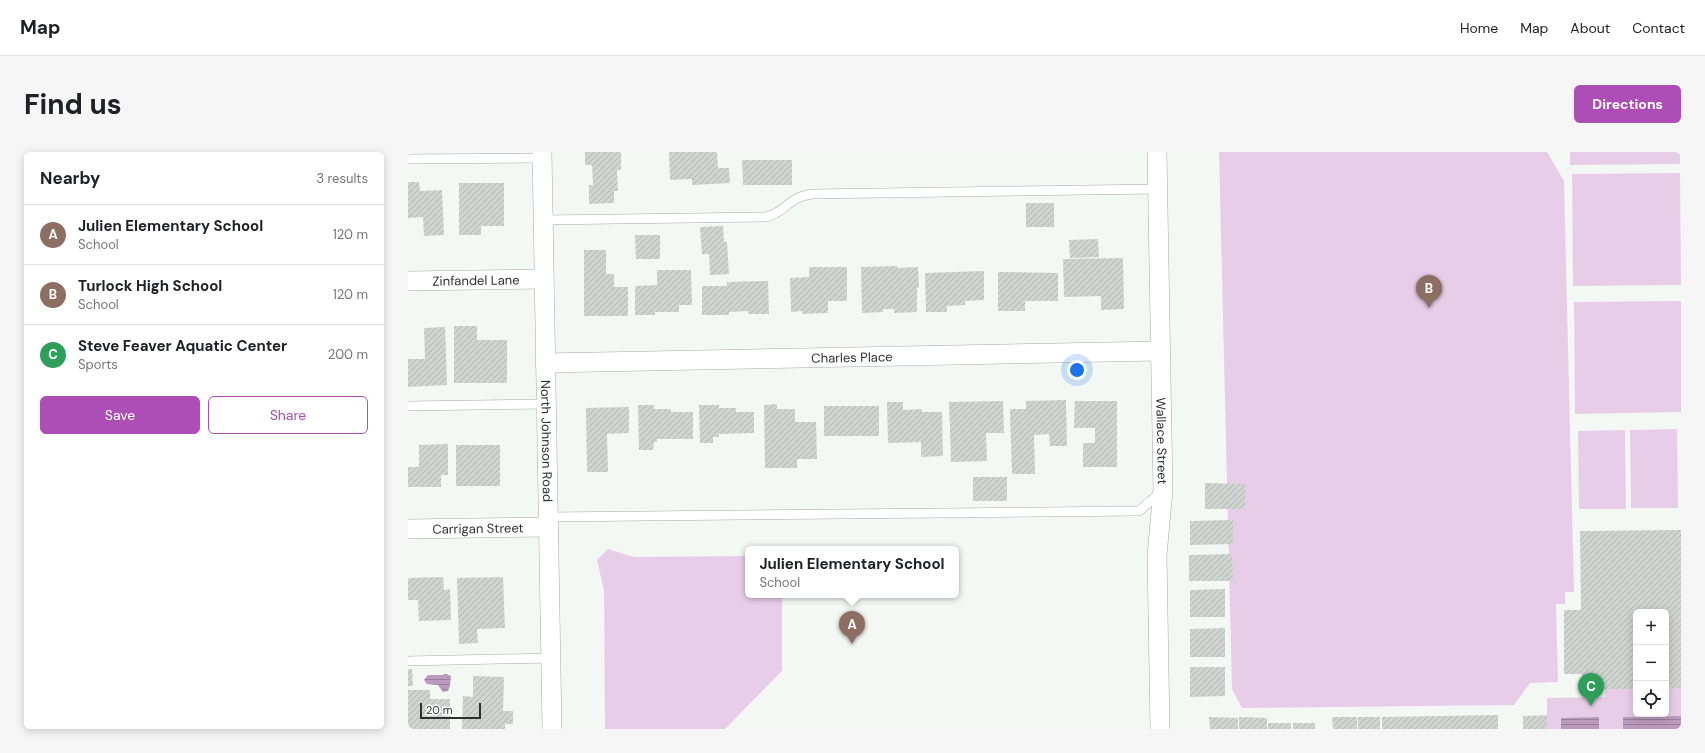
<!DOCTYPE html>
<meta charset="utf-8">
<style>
body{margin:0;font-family:"DM Sans",sans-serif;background:#f6f6f6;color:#202124}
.controls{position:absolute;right:12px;bottom:12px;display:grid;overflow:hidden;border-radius:6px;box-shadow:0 2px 10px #0003}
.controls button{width:36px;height:36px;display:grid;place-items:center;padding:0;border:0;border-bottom:1px solid #e0e0e0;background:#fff;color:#202124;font:20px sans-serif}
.scale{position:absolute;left:12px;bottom:10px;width:61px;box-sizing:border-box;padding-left:4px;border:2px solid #2e302f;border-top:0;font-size:11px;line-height:14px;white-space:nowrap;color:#2e302f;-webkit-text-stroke:3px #fff;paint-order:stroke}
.you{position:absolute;left:669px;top:218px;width:14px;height:14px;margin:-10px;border:3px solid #fff;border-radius:50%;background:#1a73e8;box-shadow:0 0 0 6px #1a73e833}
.badge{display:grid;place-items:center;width:26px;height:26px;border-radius:50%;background:#ad4eb6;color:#fff;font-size:13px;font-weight:700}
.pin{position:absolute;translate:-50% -33px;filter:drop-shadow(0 1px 2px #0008)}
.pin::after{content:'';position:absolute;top:21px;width:14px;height:12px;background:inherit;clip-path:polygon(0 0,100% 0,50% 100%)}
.popup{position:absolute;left:337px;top:394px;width:214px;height:52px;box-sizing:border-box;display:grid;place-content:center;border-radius:6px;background:#fff;filter:drop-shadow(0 1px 3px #0005);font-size:13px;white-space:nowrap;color:#757577}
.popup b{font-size:15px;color:#202124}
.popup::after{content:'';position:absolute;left:50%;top:100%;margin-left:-8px;border:8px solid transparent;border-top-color:#fff}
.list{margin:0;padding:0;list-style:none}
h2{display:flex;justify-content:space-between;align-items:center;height:52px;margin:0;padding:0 16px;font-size:17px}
h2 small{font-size:13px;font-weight:400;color:#757577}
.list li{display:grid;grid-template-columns:26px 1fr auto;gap:12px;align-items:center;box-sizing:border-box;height:60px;padding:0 16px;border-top:1px solid #e0e0e0}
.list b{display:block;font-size:15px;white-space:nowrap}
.list p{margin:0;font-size:13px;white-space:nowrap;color:#757577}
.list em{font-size:13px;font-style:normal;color:#757577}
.actions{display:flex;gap:8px;padding:12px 16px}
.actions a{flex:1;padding:9px 0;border:1px solid #ad4eb6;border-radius:6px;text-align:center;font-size:14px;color:#ad4eb6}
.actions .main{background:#ad4eb6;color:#fff}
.icon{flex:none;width:22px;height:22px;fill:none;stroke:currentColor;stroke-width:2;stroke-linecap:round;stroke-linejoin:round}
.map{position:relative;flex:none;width:1273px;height:577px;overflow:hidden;border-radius:6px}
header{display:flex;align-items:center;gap:24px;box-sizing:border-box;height:56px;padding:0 20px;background:#fff;border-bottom:1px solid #e0e0e0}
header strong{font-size:19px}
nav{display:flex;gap:22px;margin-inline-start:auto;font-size:14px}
.intro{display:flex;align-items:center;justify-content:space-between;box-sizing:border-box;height:96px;padding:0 24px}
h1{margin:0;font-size:28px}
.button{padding:10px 18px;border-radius:6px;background:#ad4eb6;color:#fff;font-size:14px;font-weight:700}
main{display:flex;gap:24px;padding:0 24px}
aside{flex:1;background:#fff;border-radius:6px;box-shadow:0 2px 10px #0003}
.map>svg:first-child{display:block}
.grass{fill:#e8cde9}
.water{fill:url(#water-rules)}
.building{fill:url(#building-hatch)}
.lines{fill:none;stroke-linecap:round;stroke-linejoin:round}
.service-casing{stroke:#a7aba8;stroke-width:10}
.minor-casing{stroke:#a7aba8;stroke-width:20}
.service{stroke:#fff;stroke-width:9}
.minor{stroke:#fff;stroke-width:19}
.labels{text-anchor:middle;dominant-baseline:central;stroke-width:3;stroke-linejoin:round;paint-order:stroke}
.street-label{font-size:13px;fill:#2e302f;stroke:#fff}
</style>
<header>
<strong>Map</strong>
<nav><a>Home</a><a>Map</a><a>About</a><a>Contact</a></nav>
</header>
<div class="intro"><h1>Find us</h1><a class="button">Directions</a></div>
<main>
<aside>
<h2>Nearby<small>3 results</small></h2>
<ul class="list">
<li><span class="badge" style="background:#8d6e63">A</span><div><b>Julien Elementary School</b><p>School</p></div><em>120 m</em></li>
<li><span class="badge" style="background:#8d6e63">B</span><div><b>Turlock High School</b><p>School</p></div><em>120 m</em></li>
<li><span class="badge" style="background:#2e9e5b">C</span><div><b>Steve Feaver Aquatic Center</b><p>Sports</p></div><em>200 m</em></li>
</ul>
<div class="actions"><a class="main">Save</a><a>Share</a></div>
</aside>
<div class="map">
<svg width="1273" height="577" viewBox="0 0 1273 577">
<defs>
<pattern id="water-rules" width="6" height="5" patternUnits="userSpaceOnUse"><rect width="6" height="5" fill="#bb9bbd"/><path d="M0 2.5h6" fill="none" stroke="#987f9a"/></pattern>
<pattern id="building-hatch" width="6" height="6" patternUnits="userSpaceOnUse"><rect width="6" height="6" fill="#d0d4d1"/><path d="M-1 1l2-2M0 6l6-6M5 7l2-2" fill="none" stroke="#b3b6b4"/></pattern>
</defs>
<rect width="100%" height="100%" fill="#f4f8f5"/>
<g class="grass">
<path d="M811,0H1139L1156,29L1166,440H1157V452H1148L1150,530L1122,531L1106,553L834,556L824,537Z"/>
<path d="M1162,0H1272V12L1162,13Z"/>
<path d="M1272,21L1273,133L1165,134L1164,22Z"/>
<path d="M1273,149V260L1167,262L1166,150Z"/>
<path d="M1269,277L1270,356H1223L1222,278Z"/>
<path d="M1217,278L1218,357H1171L1170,279Z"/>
<path d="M200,397L226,405L340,404V443H374V519L317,577H197L196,439L189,408Z"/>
<path d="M1273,536V577H1115V564L1139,563V546L1197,545V537H1228V562H1258V537Z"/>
</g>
<g class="water">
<path d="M38,522L43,524L42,533L40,539L35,540L30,533L19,532L16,528L20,523H34Z"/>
<path d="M1273,564V577H1215V565Z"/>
<path d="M1191,565V577H1153V566Z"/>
</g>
<g class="building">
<path d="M177,0H213V18H209L210,39H206V51L181,52V33H185L184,13H177Z"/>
<path d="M261,0H309L310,16H321L322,31L284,33V27L262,28Z"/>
<path d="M334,8H384V33H335Z"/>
<path d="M0,30H11L12,39L34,38L36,83L16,84L15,65L0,66Z"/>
<path d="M51,31H96V74H73V83H51Z"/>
<rect x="618" y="51" width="28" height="24"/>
<path d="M315,74L316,90H319L321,122L302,123L301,102H294L292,75Z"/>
<path d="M227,83H252V107H228Z"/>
<path d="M690,87L691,105L662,106L661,88Z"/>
<path d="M176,98H198V122H206V135H220V164H176Z"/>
<path d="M715,106L716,157L693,158V144L656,145L655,107Z"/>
<path d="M489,114V116L510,115L511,136H509V160L486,161V157H475V160L454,161L453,115Z"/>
<path d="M401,115H439V149H420V161L394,162V159L383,160L382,126L401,125Z"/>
<path d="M249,118H283L284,153H271V160H247V163H227V134L249,133Z"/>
<path d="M576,119V148L557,149V153L539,154V160H518L517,121Z"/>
<path d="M590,120L650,121V149H617V159H590Z"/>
<path d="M360,129L361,162H340V159L321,160V163H294V134H319V130Z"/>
<path d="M46,174H69V188H99V231H46Z"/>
<path d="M37,175L39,233L0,235V207H17L16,176Z"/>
<path d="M658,248L659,294H642L641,282L626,283L627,322H604L602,257H618V249Z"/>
<path d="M595,249L596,281H578L579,309L543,310L541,250Z"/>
<path d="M667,249H709V315H675V291H687V276H666Z"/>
<path d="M479,250H495V258L514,257V260H534L535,304L513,305V290L480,291Z"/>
<path d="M369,252V257H387V270H408L409,307H389V316H357L356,253Z"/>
<path d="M230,253H246V257H263V260H285V287H249V290H246L245,298H231Z"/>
<path d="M291,253H311V256H328V260H346V281L311,282V285H305V291H292Z"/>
<rect x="416" y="254" width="55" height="30"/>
<path d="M221,255V281L199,282L200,320H179L178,256Z"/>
<path d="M40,292V323H33V335H0V315H11V293Z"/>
<rect x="48" y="293" width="44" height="41"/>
<rect x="565" y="325" width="34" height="24"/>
<path d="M797,331L837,332V357H797Z"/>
<path d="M825,368V392L782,393V369Z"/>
<path d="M1273,378V536L1258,537V460H1228V537H1174V522H1156V458H1173L1172,379Z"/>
<path d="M824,402L825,429H781V403Z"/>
<path d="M35,425L36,438L42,437L43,468L11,469L10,448H0V426Z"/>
<path d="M95,425L97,476L69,477L70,491L51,492L49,426Z"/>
<path d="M817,437V465H782V438Z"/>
<path d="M817,476V505H782V477Z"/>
<path d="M782,515H817V544L782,545Z"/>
<path d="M0,517H4L5,534H0Z"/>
<path d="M65,524L96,525L95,559H105V572H97V577H54L55,544L65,545Z"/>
<path d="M0,538H22V547H42V577H0Z"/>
<path d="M1090,563V577H974V565Z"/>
<rect x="1115" y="564" width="24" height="13"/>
<path d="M801,565L830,566V577H802Z"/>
<path d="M831,565L859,566V577H831Z"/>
<path d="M924,565H949V577H925Z"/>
<rect x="950" y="565" width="22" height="12"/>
<rect x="860" y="571" width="23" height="6"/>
<rect x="885" y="571" width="22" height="6"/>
</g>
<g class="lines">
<g class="service-casing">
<g id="service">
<path d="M0,7L134,6"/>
<path d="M135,68L358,65C377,61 380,45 404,42L749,37"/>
<path d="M0,254L138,252"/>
<path d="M140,365L731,359L754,339"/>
<path d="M0,509L142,506"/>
</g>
</g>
<g class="minor-casing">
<g id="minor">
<path id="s1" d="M134,0L144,577"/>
<path id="s2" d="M749,0L755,338L749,403L752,577"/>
<path id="s3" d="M0,129L135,127"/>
<path id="s4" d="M137,211L751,199"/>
<path id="s5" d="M0,377L140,375"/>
</g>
</g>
<use href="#service" class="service"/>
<use href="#minor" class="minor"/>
</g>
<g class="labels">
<g class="street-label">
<text stroke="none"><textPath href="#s3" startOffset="68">Zinfandel Lane</textPath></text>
<text stroke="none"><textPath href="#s4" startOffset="307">Charles Place</textPath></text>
<text stroke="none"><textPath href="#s1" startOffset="289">North Johnson Road</textPath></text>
<text stroke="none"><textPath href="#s2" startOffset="289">Wallace Street</textPath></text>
<text stroke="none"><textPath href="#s5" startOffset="70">Carrigan Street</textPath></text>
</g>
</g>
</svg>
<div class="controls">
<button>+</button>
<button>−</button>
<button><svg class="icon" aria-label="locate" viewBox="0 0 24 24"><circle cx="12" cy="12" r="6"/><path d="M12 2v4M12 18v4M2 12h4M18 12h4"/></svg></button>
</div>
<div class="scale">20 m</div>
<div class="you"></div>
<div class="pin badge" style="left:444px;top:492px;background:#8d6e63">A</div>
<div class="popup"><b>Julien Elementary School</b>School</div>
<div class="pin badge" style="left:1021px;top:156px;background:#8d6e63">B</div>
<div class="pin badge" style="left:1183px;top:554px;background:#2e9e5b">C</div>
</div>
</main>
